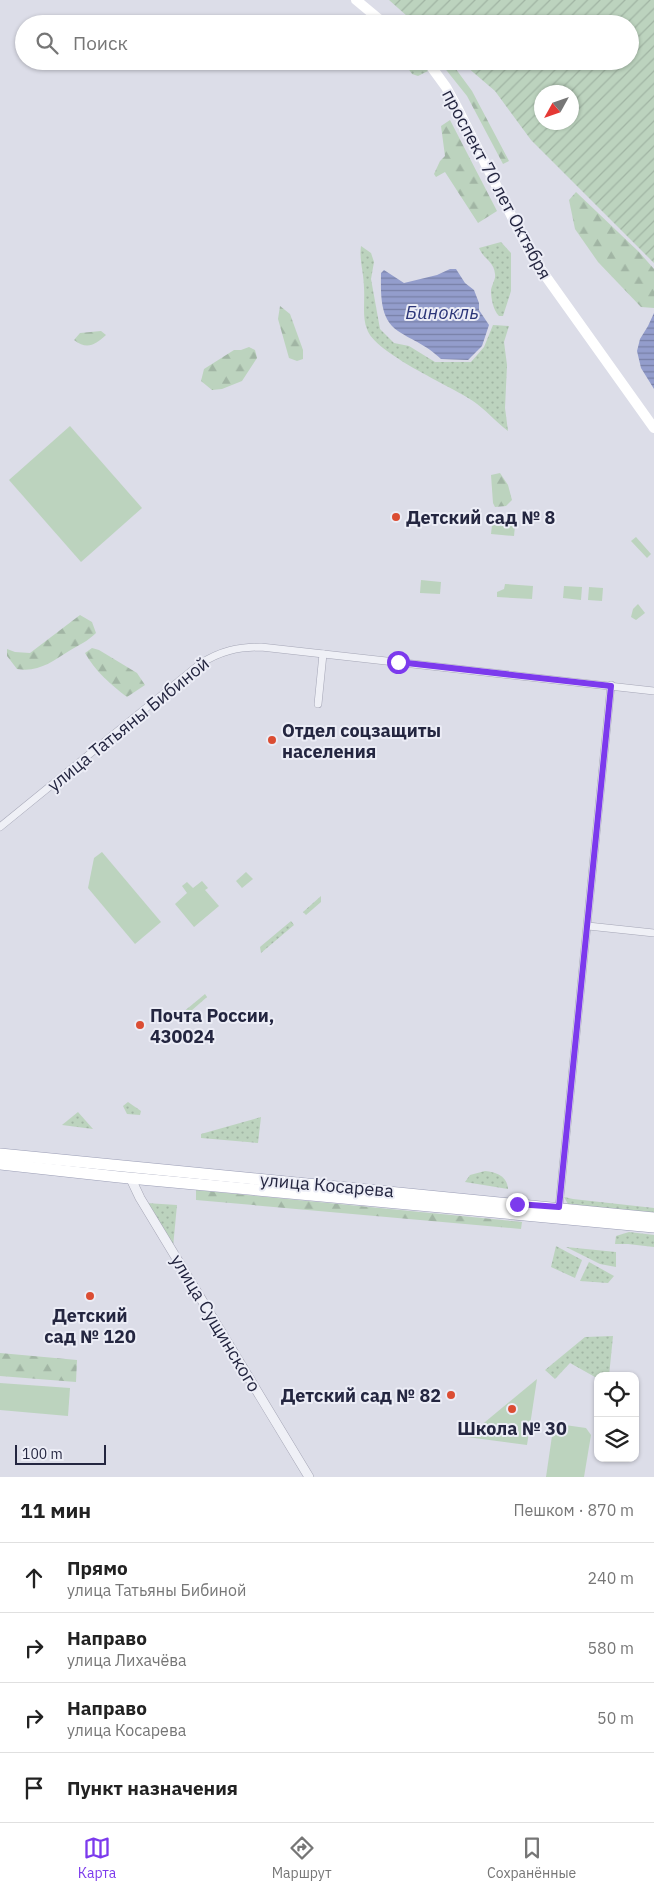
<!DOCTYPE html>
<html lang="ru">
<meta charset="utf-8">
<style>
body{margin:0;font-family:"IBM Plex Sans",sans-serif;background:#f2f2f2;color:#222}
.controls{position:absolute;right:15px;bottom:15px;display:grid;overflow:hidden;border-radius:10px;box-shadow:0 1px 4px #0004}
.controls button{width:45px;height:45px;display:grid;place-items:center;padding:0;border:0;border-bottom:1px solid #e0e0e0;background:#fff;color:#222;font:25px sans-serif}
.compass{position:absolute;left:534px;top:85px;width:45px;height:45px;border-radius:50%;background:#fff;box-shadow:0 1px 4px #0004;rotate:230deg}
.scale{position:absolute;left:15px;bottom:12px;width:91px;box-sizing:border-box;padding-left:5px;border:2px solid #242640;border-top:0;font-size:14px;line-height:18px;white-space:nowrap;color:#242640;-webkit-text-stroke:4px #ecedf6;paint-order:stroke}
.stop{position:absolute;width:15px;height:15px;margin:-11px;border:4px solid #7c3aed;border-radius:50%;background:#fff}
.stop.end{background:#7c3aed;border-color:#fff;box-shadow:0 1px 5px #0008}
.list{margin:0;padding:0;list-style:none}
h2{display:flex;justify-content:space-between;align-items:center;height:65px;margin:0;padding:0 20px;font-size:21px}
h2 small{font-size:16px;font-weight:400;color:#767676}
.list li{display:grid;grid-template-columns:32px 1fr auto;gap:15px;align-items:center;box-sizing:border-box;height:70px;padding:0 20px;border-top:1px solid #e0e0e0}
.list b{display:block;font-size:19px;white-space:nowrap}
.list p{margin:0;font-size:16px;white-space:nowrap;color:#767676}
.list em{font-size:16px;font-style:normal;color:#767676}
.icon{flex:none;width:28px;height:28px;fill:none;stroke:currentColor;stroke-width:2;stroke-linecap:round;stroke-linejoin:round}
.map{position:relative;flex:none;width:654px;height:1477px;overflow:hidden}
.search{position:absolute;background:#fff;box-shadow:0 1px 4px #0004;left:15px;right:15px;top:15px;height:55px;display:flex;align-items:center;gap:12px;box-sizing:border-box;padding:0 18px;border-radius:28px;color:#767676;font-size:19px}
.sheet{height:345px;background:#fff}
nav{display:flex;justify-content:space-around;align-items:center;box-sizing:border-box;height:70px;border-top:1px solid #e0e0e0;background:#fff;font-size:14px;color:#767676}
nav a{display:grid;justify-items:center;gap:2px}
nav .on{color:#7c3aed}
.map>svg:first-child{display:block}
.grass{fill:url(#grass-dots)}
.forest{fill:url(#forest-firs)}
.park{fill:#bcd3be}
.garden{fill:url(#garden-furrows);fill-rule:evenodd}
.water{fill:url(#water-rules)}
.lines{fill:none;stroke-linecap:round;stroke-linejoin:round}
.minor-casing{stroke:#a5a6b6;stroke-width:8}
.tertiary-casing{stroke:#a5a6b6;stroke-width:10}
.primary-casing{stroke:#9a9db5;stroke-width:12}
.minor{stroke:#eff0f6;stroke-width:7}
.tertiary{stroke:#eff0f6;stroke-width:9}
.secondary{stroke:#fff;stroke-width:10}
.primary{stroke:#fff;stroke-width:11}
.route{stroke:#7c3aed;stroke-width:6}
.poi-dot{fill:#db4d33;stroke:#ecedf6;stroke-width:2}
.labels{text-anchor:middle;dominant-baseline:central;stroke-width:4;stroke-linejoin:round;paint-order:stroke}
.street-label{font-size:18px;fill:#242640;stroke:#ecedf6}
.poi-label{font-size:18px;font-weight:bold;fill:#242640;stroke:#ecedf6;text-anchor:start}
.water-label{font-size:19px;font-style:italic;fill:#2b3578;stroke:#ecedf6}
</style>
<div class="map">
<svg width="654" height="1477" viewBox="0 0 654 1477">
<defs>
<pattern id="grass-dots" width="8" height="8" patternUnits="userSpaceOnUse" patternTransform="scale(1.25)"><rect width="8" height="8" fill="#bcd3be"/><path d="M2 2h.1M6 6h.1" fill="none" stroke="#a1b5a4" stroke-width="1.8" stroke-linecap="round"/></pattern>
<pattern id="forest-firs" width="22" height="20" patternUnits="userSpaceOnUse" patternTransform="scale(1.25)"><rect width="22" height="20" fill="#bcd3be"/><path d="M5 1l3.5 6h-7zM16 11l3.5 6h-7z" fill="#a1b5a4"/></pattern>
<pattern id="garden-furrows" width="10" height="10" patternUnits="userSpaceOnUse" patternTransform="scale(1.25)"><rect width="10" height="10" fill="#bcd3be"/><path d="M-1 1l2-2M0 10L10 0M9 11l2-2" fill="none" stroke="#a1b5a4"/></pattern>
<pattern id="water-rules" width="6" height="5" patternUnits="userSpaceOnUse" patternTransform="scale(1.25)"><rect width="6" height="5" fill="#939dcc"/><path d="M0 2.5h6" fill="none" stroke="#7880a7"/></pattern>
</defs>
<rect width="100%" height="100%" fill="#dcdde8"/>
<g class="grass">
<path d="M403,61H422L428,71L418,76L412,74Z"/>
<path d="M501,242L511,253V291L503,316H499C493,310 491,298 491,290C492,284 496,279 495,274C494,261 484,260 479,248Z"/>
<path d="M361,246L371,253L374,262L371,279L380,329L394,343L409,346L435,362H471L484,347L493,325L509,326L504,342L507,365L505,408L508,431C496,422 486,410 473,401C451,386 374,353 367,329C362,317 365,301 364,288C364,273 359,260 361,246Z"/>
<path d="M321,896V902L306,915L303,912Z"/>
<path d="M291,921L294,925L261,953L260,947Z"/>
<path d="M205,994L207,997L183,1018L182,1013Z"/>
<path d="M128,1102L141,1111L140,1115L127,1114L123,1106Z"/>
<path d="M78,1112L93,1129L62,1125Z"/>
<path d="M261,1117L258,1143L201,1138V1134Z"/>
<path d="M485,1171C496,1172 507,1176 508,1189L465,1182L470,1175Z"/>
<path d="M564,1197L573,1199L654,1208V1213L568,1204Z"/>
<path d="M146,1203L177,1205L173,1247Z"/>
<path d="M629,1232L654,1235V1247L628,1244H615L616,1236Z"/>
<path d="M556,1246L582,1260L575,1278L551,1267Z"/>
<path d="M566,1247L616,1252V1267L600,1264Z"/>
<path d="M589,1262L614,1276L608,1283L580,1281Z"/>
<path d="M613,1336L609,1376L595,1377L570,1363L555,1379L545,1370L585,1337Z"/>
</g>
<g class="forest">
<path d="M439,61H450L472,91L509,161L503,164L467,96Z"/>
<path d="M450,120L497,211L478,223L445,172L436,177L434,174L440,161L445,156L441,126Z"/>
<path d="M576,192L639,252L654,269V308L641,307L598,262L575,229L569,200Z"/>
<path d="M280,306L290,314L303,350V359L297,361L289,358L278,319Z"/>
<path d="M101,331L106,335C95,345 87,350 74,340L80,333Z"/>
<path d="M249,347L255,350L257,358L242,381L222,389L212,390L201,381L204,369L234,350H241Z"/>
<path d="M500,473L508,485L512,500L506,506L495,507L493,503L491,475Z"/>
<path d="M80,615L92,622L96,633C88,641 79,645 69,651C53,661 38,673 17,669L7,656V649L15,652L30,653Z"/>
<path d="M92,648L99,650L137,673L145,685L127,697C111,685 95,671 85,653Z"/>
<path d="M196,1190L522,1222L521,1229L196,1200Z"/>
<path d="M0,1353L77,1360L76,1382L0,1376Z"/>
</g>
<g class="park">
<path d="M70,426L142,508L81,562L9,480Z"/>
<path d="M492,525L515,526L514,536L491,534Z"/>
<path d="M636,537L651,554L647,558L631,541Z"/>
<path d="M421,580L441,582L440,594L420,593Z"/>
<path d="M505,584L533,586L532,599L497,597V592L504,589Z"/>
<path d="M564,586L582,587L581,600L563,598Z"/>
<path d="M589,587L603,588L602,601L588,600Z"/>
<path d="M638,604L645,613L636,620L631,617L633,609Z"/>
<path d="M102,852L161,922L135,944L88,888L94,858Z"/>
<path d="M246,872L253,879L242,888L236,881Z"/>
<path d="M202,881L208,888L205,890L219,906L194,927L175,904L187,893L182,886L187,882L193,888Z"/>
<path d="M537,1379L527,1445L467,1437Z"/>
<path d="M0,1383L70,1388L68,1416L0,1410Z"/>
<path d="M558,1424L586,1428L591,1435L584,1477H546L553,1429Z"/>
</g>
<path class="garden" d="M389,0H654V263L531,140L495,91L460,61H630V24H416ZM542,92H572V122H542Z"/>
<g class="water">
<path d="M450,269H456L465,283L474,290L479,303V310L489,325L482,346L468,360L441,359C425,344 415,342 398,331C379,319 381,292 381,273L384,270L404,283L437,275Z"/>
<path d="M654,313V389L641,368L637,351L640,339L648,326Z"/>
</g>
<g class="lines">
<g class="minor-casing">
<g id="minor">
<path d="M318,704L323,654"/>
<path d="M0,827L200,664C220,651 238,647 261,647L654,691"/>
<path d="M588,926L654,933"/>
<path d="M559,1207L611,685"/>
</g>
</g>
<g class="tertiary-casing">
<path id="tertiary" d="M131,1179L140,1198L309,1477"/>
</g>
<g class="primary-casing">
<g id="primary">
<path d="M0,1154L654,1218"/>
<path d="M0,1164L119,1177L654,1227"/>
</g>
</g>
<use href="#minor" class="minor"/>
<use href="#tertiary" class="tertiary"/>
<g class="secondary">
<path d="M356,0L385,24"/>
<path d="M427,61L446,87L458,109L532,257L654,428"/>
</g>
<use href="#primary" class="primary"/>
</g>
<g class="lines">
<path class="route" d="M398,662L611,686L559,1207L517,1204"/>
</g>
<g class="poi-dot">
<circle cx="396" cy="517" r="5"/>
<circle cx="272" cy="740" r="5"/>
<circle cx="140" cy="1025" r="5"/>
<circle cx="90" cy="1296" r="5"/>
<circle cx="451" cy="1395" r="5"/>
<circle cx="512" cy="1409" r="5"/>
</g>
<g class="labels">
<g class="street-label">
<text transform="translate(497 184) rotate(62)">проспект 70 лет Октября</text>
<text transform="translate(128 724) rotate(-39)">улица Татьяны Бибиной</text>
<text transform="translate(327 1185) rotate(5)">улица Косарева</text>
<text transform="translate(216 1323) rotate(59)">улица Сущинского</text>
</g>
<g class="poi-label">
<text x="406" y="517">Детский сад № 8</text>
<text x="282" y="730">Отдел соцзащиты<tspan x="282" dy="21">населения</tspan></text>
<text x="150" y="1015">Почта России,<tspan x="150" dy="21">430024</tspan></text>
<text x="90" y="1315" text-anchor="middle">Детский<tspan x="90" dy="21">сад № 120</tspan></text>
<text x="441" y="1395" text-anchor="end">Детский сад № 82</text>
<text x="512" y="1428" text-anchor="middle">Школа № 30</text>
</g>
<g class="water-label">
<text x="442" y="312">Бинокль</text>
</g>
</g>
</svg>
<div class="controls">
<button><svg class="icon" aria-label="locate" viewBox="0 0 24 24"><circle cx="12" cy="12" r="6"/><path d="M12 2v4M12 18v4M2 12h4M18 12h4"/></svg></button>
<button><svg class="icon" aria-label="layers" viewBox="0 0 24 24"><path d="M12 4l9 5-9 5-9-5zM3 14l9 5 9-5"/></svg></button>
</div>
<svg class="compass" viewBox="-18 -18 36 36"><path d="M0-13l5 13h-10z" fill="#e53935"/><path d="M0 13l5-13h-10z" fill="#767676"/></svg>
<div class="scale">100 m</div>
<div class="stop" style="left:398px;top:662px"></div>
<div class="stop end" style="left:517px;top:1204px"></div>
<div class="search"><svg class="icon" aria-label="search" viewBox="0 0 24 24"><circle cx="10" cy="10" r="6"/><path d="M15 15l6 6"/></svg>Поиск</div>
</div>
<section class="sheet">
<h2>11 мин<small>Пешком · 870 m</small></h2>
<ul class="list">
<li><svg class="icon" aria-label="ahead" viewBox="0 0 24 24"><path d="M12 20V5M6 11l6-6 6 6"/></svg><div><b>Прямо</b><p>улица Татьяны Бибиной</p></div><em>240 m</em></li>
<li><svg class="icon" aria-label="right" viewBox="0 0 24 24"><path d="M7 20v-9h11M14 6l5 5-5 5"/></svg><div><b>Направо</b><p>улица Лихачёва</p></div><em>580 m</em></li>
<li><svg class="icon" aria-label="right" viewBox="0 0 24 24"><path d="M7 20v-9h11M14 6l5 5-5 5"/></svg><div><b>Направо</b><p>улица Косарева</p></div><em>50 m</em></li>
<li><svg class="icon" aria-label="arrive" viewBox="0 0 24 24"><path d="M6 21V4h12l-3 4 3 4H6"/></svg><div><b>Пункт назначения</b></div></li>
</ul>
</section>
<nav>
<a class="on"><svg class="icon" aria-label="map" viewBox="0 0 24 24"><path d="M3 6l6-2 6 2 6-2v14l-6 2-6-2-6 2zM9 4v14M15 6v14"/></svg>Карта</a>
<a><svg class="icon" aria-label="directions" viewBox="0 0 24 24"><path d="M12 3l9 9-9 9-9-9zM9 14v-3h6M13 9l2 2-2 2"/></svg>Маршрут</a>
<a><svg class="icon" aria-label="saved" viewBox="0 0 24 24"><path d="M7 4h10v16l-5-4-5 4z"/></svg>Сохранённые</a>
</nav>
